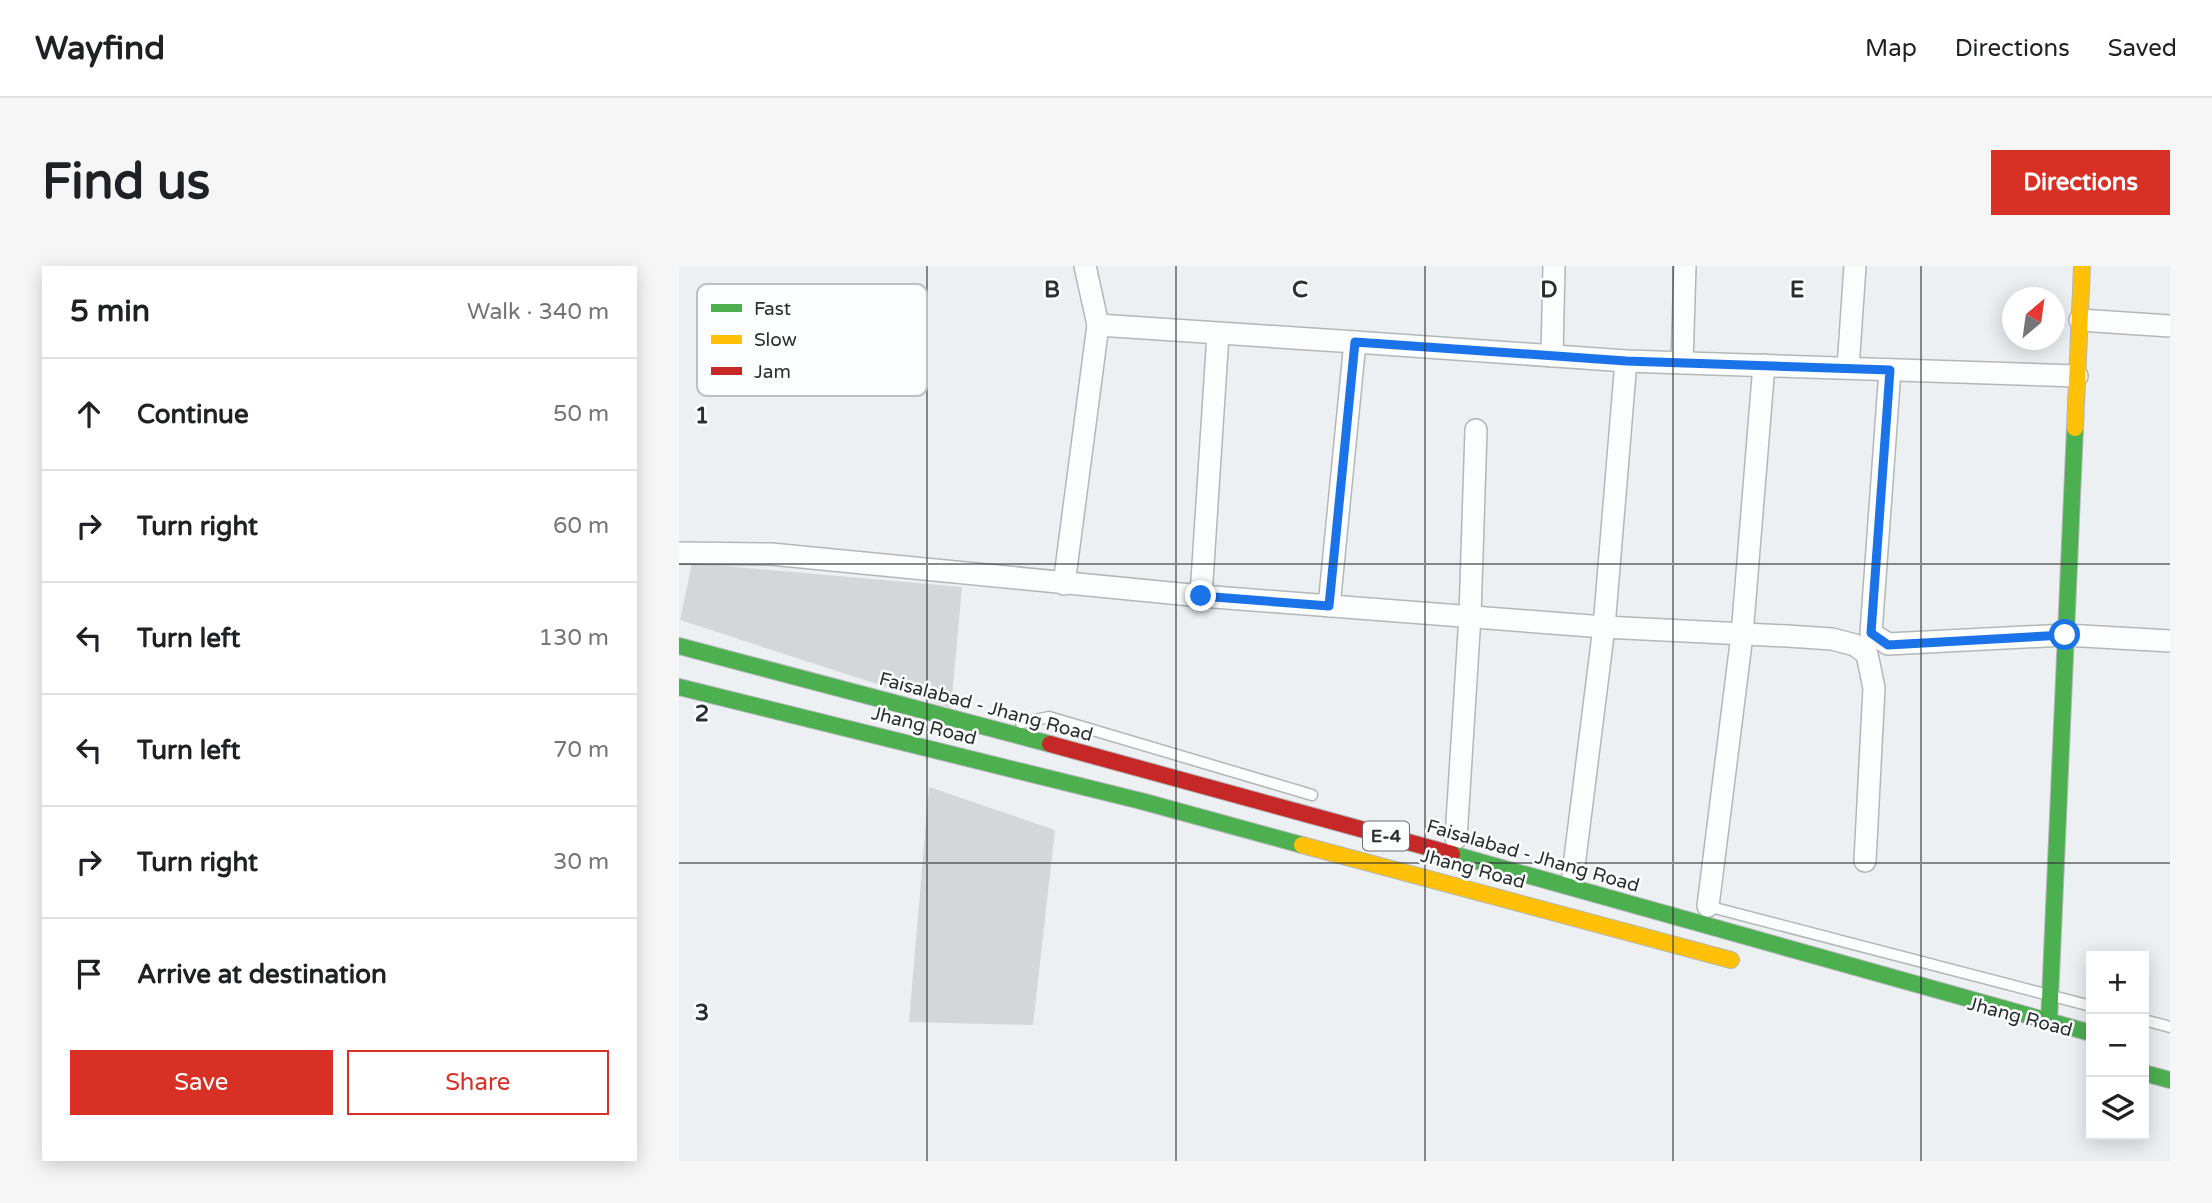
<!DOCTYPE html>
<meta charset="utf-8">
<style>
body{margin:0;font-family:"Varela Round",sans-serif;background:#f6f6f6;color:#202124}
.controls{position:absolute;right:21px;bottom:21px;display:grid;overflow:hidden;border-radius:0px;box-shadow:0 4px 18px #0003}
.controls button{width:63px;height:63px;display:grid;place-items:center;padding:0;border:0;border-bottom:2px solid #e0e0e0;background:#fff;color:#202124;font:35px sans-serif}
.compass{position:absolute;left:1323px;top:21px;width:63px;height:63px;border-radius:50%;background:#fff;box-shadow:0 4px 18px #0003;rotate:29deg}
.stop{position:absolute;width:21px;height:21px;margin:-16px;border:5px solid #1a73e8;border-radius:50%;background:#fff}
.stop.end{background:#1a73e8;border-color:#fff;box-shadow:0 2px 7px #0008}
.list{margin:0;padding:0;list-style:none}
h2{display:flex;justify-content:space-between;align-items:center;height:91px;margin:0;padding:0 28px;font-size:30px}
h2 small{font-size:23px;font-weight:400;color:#757577}
.list li{display:grid;grid-template-columns:46px 1fr auto;gap:21px;align-items:center;box-sizing:border-box;height:112px;padding:0 28px;border-top:2px solid #e0e0e0}
.list b{display:block;font-size:26px;white-space:nowrap}
.list em{font-size:23px;font-style:normal;color:#757577}
.actions{display:flex;gap:14px;padding:21px 28px}
.actions a{flex:1;padding:16px 0;border:2px solid #d93025;border-radius:0px;text-align:center;font-size:24px;color:#d93025}
.actions .main{background:#d93025;color:#fff}
.icon{flex:none;width:38px;height:38px;fill:none;stroke:currentColor;stroke-width:2;stroke-linecap:round;stroke-linejoin:round}
.map{position:relative;flex:none;width:1491px;height:895px;overflow:hidden;border-radius:0px}
header{display:flex;align-items:center;gap:42px;box-sizing:border-box;height:98px;padding:0 35px;background:#fff;border-bottom:2px solid #e0e0e0}
header strong{font-size:33px}
nav{display:flex;gap:38px;margin-inline-start:auto;font-size:24px}
.intro{display:flex;align-items:center;justify-content:space-between;box-sizing:border-box;height:168px;padding:0 42px}
h1{margin:0;font-size:49px}
.button{padding:18px 32px;border-radius:0px;background:#d93025;color:#fff;font-size:24px;font-weight:700}
main{display:flex;gap:42px;padding:0 42px}
aside{flex:1;background:#fff;border-radius:0px;box-shadow:0 4px 18px #0003}
.map>svg:first-child{display:block}
.building{fill:#d5d6d7}
.lines{fill:none;stroke-linecap:round;stroke-linejoin:round}
.lane-casing{stroke:#b4b6b7;stroke-width:13}
.street-casing{stroke:#b4b6b7;stroke-width:24}
.fast-casing{stroke:#b4b6b7;stroke-width:18}
.slow-casing{stroke:#b4b6b7;stroke-width:18}
.jam-casing{stroke:#b4b6b7;stroke-width:18}
.lane{stroke:#fcfdfd;stroke-width:10}
.street{stroke:#fcfdfd;stroke-width:21}
.fast{stroke:#4caf50;stroke-width:16}
.slow{stroke:#ffc107;stroke-width:16}
.jam{stroke:#c62828;stroke-width:16}
.route{stroke:#1a73e8;stroke-width:9}
.grid{fill:none;stroke:#2c2e2f;stroke-width:2;stroke-opacity:0.55}
.labels{text-anchor:middle;dominant-baseline:central;stroke-width:5;stroke-linejoin:round;paint-order:stroke}
.shield{fill:#fbfdff;stroke:#6a6c6d;stroke-width:2}
.shield-label{font-size:18px;font-weight:bold;fill:#2c2e2f}
.street-label{font-size:19px;fill:#2c2e2f;stroke:#fbfdff}
.key{fill:#fbfdff;stroke:#bdbfc1;stroke-width:2}
.key-label{font-size:19px;fill:#2c2e2f}
.grid-label{font-size:23px;text-anchor:middle;font-weight:bold;fill:#2c2e2f;stroke:#fbfdff;stroke-width:5;stroke-linejoin:round;paint-order:stroke}
</style>
<header>
<strong>Wayfind</strong>
<nav><a>Map</a><a>Directions</a><a>Saved</a></nav>
</header>
<div class="intro"><h1>Find us</h1><a class="button">Directions</a></div>
<main>
<aside>
<h2>5 min<small>Walk · 340 m</small></h2>
<ul class="list">
<li><svg class="icon" aria-label="ahead" viewBox="0 0 24 24"><path d="M12 20V5M6 11l6-6 6 6"/></svg><div><b>Continue</b></div><em>50 m</em></li>
<li><svg class="icon" aria-label="right" viewBox="0 0 24 24"><path d="M7 20v-9h11M14 6l5 5-5 5"/></svg><div><b>Turn right</b></div><em>60 m</em></li>
<li><svg class="icon" aria-label="left" viewBox="0 0 24 24"><path d="M17 20v-9H6M10 6l-5 5 5 5"/></svg><div><b>Turn left</b></div><em>130 m</em></li>
<li><svg class="icon" aria-label="left" viewBox="0 0 24 24"><path d="M17 20v-9H6M10 6l-5 5 5 5"/></svg><div><b>Turn left</b></div><em>70 m</em></li>
<li><svg class="icon" aria-label="right" viewBox="0 0 24 24"><path d="M7 20v-9h11M14 6l5 5-5 5"/></svg><div><b>Turn right</b></div><em>30 m</em></li>
<li><svg class="icon" aria-label="arrive" viewBox="0 0 24 24"><path d="M6 21V4h12l-3 4 3 4H6"/></svg><div><b>Arrive at destination</b></div></li>
</ul>
<div class="actions"><a class="main">Save</a><a>Share</a></div>
</aside>
<div class="map">
<svg width="1491" height="895" viewBox="0 0 1491 895">
<rect width="100%" height="100%" fill="#edf0f2"/>
<g class="building">
<path d="M13,297L283,321L272,442L1,354Z"/>
<path d="M250,521L376,564L354,759L230,756Z"/>
</g>
<g class="lines">
<g class="lane-casing">
<g id="lane">
<path d="M342,457L370,451L633,529"/>
<path d="M1032,641L1412,740"/>
<path d="M1465,754L1491,761"/>
</g>
</g>
<g class="street-casing">
<g id="street">
<path d="M1401,54L1491,60"/>
<path d="M419,59L676,76L650,340"/>
<path d="M676,76L947,95L1398,110"/>
<path d="M873,90L875,0"/>
<path d="M1003,97L1006,0"/>
<path d="M1169,102L1176,0"/>
<path d="M1211,104L1192,367L1209,378L1386,369L1491,375"/>
<path d="M0,287L92,288L522,330L925,361L1108,370L1153,373L1176,379L1188,388L1195,422L1186,595"/>
<path d="M385,318L419,59L406,0"/>
<path d="M522,330L539,68"/>
<path d="M777,572L791,350L797,164"/>
<path d="M894,608L925,361L947,95"/>
<path d="M1029,640L1063,369L1085,99"/>
</g>
</g>
<g class="fast-casing">
<g id="fast">
<path d="M0,380L371,478"/>
<path d="M0,421L462,535L623,579"/>
<path d="M773,588L1412,767"/>
<path d="M1370,756L1396,162"/>
<path d="M1465,807L1491,814"/>
</g>
</g>
<g class="slow-casing">
<g id="slow">
<path d="M1396,162L1403,0"/>
<path d="M623,579L1052,694"/>
</g>
</g>
<g class="jam-casing">
<path id="jam" d="M371,478L773,588"/>
</g>
<use href="#lane" class="lane"/>
<use href="#street" class="street"/>
<use href="#fast" class="fast"/>
<use href="#slow" class="slow"/>
<use href="#jam" class="jam"/>
</g>
<g class="lines">
<path class="route" d="M522,330L650,340L676,76L947,95L1211,104L1192,367L1209,379L1386,369"/>
</g>
<path class="grid" d="M248,0V895M497,0V895M746,0V895M994,0V895M1242,0V895M0,298H1491M0,597H1491"/>
<g class="labels">
<rect class="shield" x="684" y="555.5" width="46" height="29" rx="5"/>
<g class="shield-label">
<text x="707" y="570">E-4</text>
</g>
<g class="street-label">
<text transform="translate(307 441) rotate(15)">Faisalabad - Jhang Road</text>
<text transform="translate(245 460) rotate(14)">Jhang Road</text>
<text transform="translate(854 590) rotate(16)">Faisalabad - Jhang Road</text>
<text transform="translate(794 603) rotate(15)">Jhang Road</text>
<text transform="translate(1341 751) rotate(15)">Jhang Road</text>
</g>
</g>
<rect x="18" y="18" width="230" height="112" rx="10" class="key"/>
<rect x="32" y="38" width="31" height="8" fill="#4caf50"/>
<rect x="32" y="69" width="31" height="9" fill="#ffc107"/>
<rect x="32" y="101" width="31" height="8" fill="#c62828"/>
<g class="key-label">
<text x="75" y="49">Fast</text>
<text x="75" y="80">Slow</text>
<text x="75" y="112">Jam</text>
</g>
<g class="grid-label">
<text x="373" y="31">B</text>
<text x="621" y="31">C</text>
<text x="870" y="31">D</text>
<text x="1118" y="31">E</text>
<text x="23" y="157">1</text>
<text x="23" y="455">2</text>
<text x="23" y="754">3</text>
</g>
</svg>
<div class="controls">
<button>+</button>
<button>−</button>
<button><svg class="icon" aria-label="layers" viewBox="0 0 24 24"><path d="M12 4l9 5-9 5-9-5zM3 14l9 5 9-5"/></svg></button>
</div>
<svg class="compass" viewBox="-18 -18 36 36"><path d="M0-13l5 13h-10z" fill="#e53935"/><path d="M0 13l5-13h-10z" fill="#757577"/></svg>
<div class="stop" style="left:1386px;top:369px"></div>
<div class="stop end" style="left:522px;top:330px"></div>
</div>
</main>
